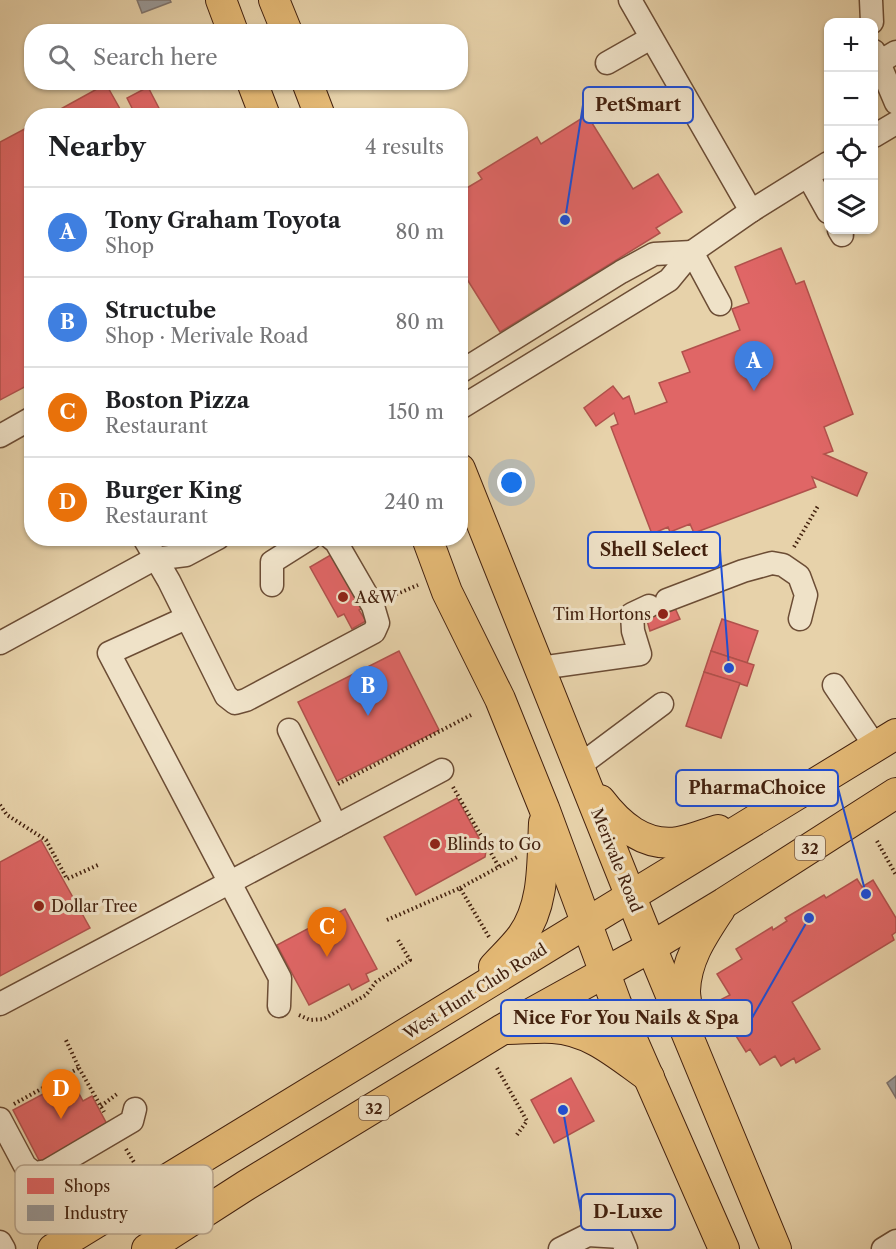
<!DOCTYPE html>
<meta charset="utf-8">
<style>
body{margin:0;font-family:"Libre Caslon Text",serif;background:#f6f6f6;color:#202124}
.controls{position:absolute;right:18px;top:18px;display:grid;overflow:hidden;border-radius:12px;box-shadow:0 2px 4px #0004}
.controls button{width:54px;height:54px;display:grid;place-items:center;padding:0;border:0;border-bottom:2px solid #e0e0e0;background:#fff;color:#202124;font:30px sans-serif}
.you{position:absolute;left:512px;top:483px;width:21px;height:21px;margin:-15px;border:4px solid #fff;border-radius:50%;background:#1a73e8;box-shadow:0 0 0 9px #1a73e833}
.badge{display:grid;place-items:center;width:39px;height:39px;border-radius:50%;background:#8f2418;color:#fff;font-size:20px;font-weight:700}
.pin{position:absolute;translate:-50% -50px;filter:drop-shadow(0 2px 3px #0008)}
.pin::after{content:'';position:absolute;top:32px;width:21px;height:18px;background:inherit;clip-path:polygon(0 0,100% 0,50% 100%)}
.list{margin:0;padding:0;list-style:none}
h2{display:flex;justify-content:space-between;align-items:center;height:78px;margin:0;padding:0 24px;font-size:26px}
h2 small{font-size:20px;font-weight:400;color:#757577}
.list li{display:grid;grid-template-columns:39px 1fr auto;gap:18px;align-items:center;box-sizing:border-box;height:90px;padding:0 24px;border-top:2px solid #e0e0e0}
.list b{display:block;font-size:22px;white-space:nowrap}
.list p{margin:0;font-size:20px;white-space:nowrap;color:#757577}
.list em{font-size:20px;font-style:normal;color:#757577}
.icon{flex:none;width:33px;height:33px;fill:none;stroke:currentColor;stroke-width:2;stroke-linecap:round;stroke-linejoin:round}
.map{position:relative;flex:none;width:896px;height:1249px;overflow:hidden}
.search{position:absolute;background:#fff;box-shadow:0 2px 4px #0004;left:24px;top:24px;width:444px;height:66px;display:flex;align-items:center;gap:15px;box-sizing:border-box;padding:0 21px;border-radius:24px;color:#757577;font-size:22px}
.panel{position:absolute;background:#fff;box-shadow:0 2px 4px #0004;left:24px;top:108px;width:444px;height:438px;border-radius:24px}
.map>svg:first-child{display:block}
.shops{fill:#e06666;stroke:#b1514c;stroke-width:1.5}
.industry{fill:#999;stroke:#7f756f;stroke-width:1.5}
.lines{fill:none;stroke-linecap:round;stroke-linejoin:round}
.minor-casing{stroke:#6c4d35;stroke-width:25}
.major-casing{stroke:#43210e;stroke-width:32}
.path{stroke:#43210e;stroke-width:4;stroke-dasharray:1.5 3;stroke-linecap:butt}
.minor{stroke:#efe2c8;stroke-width:22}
.major{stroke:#e4b975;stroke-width:30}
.poi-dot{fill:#8f2418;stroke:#efe2c8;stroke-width:2}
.labels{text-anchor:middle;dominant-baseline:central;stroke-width:6;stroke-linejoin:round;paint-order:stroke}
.shield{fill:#efe2c8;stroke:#775b46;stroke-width:1.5}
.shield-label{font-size:15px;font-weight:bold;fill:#43210e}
.poi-label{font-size:16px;fill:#43210e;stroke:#efe2c8;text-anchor:start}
.street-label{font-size:16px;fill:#43210e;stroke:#efe2c8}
.key{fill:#efe2c8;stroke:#bba890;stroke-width:1.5}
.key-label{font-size:16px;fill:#43210e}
.leader{fill:none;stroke:#1d4ed8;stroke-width:2}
.callout-dot{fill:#1d4ed8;stroke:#efe2c8;stroke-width:2}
.callout{fill:#efe2c8;stroke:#1d4ed8;stroke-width:2}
.callout-label{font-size:18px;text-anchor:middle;font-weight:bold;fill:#43210e}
</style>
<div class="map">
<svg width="896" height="1249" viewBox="0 0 896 1249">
<rect width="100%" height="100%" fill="#e7d2aa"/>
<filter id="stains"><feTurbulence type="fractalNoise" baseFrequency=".00333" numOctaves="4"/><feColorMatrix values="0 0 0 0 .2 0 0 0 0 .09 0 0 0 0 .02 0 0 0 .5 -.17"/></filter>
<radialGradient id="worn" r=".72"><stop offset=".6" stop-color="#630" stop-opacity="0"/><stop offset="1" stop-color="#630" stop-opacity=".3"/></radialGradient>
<g class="shops">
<path d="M106,84L124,116H48Z"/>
<path d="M148,87L163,116H136L127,98Z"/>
<path d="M587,115L633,189L658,174L682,212L656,228L660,233L500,332L460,268V192L482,179L478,173L537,137L541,144Z"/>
<path d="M32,125V383L0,400V142Z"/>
<path d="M781,248L796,284L804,281L853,414L824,427L833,451L824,454L867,473L857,496L812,477L816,487L694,533L690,524L670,532L668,527L652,534L611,427L618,424L614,413L596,426L584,408L613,386L623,399L629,396L635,414L667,402L659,383L690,372L682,352L740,330L732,309L749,303L735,267Z"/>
<path d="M334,553L364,607L359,610L366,621L352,629L344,614L338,617L310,567Z"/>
<path d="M664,592L674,606L680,619L650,631L646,617L645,600Z"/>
<path d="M722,619L758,631L747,663L711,651Z"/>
<path d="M399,651L439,730L337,781L298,702Z"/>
<path d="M711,651L754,665L747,686L704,672Z"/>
<path d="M704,672L740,683L721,738L686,726Z"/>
<path d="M457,798L486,851L485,857L416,895L384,837Z"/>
<path d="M41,840L90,928L0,976V862Z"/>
<path d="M857,879L862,887L873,880L896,918V932L892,935L894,940L792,1002L820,1049L796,1063L794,1058L781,1066L775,1056L760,1065L750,1049L746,1052L728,1023L732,1021L720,1000L730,995L717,974L742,959L736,949L772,927L773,930L787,921L785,918L824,895L826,898Z"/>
<path d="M345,909L377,969L366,974L369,981L352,990L349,984L309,1005L277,945Z"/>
<path d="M571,1078L594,1121L554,1143L531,1100Z"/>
<path d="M58,1081L61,1087L72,1081L83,1101L92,1096L109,1128L41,1164L13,1110L47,1092L45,1088Z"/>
</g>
<g class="industry">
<path d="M137,0H170L171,2L142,13Z"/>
<path d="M896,1076V1098L887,1083Z"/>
</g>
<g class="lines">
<g class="minor-casing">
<g id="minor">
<path d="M630,0L751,211"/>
<path d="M871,0L872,22"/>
<path d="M874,51L896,103"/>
<path d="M607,63L651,38"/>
<path d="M878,63L896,52"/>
<path d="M874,136L896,123"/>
<path d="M808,176L828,212"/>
<path d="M839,230L842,235"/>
<path d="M692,252L720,304"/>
<path d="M460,372L621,272L654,254L692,252"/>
<path d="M460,408L669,280L692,252L751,211L828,163"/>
<path d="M0,436L32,418"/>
<path d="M144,538L169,581L226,696L235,703L246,700L374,632L378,623L373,606L336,542L331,538"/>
<path d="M272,585V562L310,538"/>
<path d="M667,600L743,571L772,563L783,565L799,576L806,595L800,619"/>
<path d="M186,618L109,653L280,978L279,1006"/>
<path d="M0,643L154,559L186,555L218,538"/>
<path d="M540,668L640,654L633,631L632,614L649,606"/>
<path d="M834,685L875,746"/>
<path d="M289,730L336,826"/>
<path d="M579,766L662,704"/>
<path d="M0,1004L442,770"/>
<path d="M0,1119L25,1166L34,1173L47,1171L132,1121L135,1109"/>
<path d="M0,1242L4,1249"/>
<path d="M560,1249L588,1235L621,1237L626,1249"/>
<path d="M883,1249L896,1241"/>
</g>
</g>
<g class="major-casing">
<g id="major">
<path d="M221,0L233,32"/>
<path d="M274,0L287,32"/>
<path d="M252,82L265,116"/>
<path d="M307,82L320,116"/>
<path d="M460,469L651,947L776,1249"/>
<path d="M427,538L447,592L500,699L544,808L616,1003L724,1249"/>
<path d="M600,800C619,825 644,847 678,842C691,840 705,834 718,830"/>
<path d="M494,967C503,957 514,947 522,936C545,904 542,861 544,823"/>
<path d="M690,1020C688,1011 685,1000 685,991C686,959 703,935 720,909"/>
<path d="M506,1029C522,1029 538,1027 553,1028C591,1030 619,1056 649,1077"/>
<path d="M53,1249L896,734"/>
<path d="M147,1249L245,1186L503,1029L651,947L724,903L896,793"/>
</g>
</g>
<g class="path">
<path d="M794,547L818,506"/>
<path d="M392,596L418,585"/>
<path d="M338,784L471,715"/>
<path d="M453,787L499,867"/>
<path d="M0,805L7,815L46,840L67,879L98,865"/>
<path d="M877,841L896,875"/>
<path d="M460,888L519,856"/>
<path d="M387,920L460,888L489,937"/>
<path d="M299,1015L310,1020L324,1019L366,995L376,982L410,960L398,940"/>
<path d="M79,1068L104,1112"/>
<path d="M497,1068L527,1121L516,1136"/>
<path d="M14,1104L79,1068L65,1038"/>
<path d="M101,1106L117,1094"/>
<path d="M126,1149L135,1164"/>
</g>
<use href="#minor" class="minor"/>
<use href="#major" class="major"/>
</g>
<g class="poi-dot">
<circle cx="343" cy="597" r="6"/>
<circle cx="663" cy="614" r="6"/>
<circle cx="435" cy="844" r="6"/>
<circle cx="39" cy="906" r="6"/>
</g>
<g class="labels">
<g class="shield">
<rect x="795" y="836" width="30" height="24" rx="4.5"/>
<rect x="359" y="1096" width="30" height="24" rx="4.5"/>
</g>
<g class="shield-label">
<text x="810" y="848">32</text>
<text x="374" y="1108">32</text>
</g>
<g class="poi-label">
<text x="355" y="597">A&amp;W</text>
<text x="651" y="614" text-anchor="end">Tim Hortons</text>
<text x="447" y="844">Blinds to Go</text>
<text x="51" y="906">Dollar Tree</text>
</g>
<g class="street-label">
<text transform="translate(617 860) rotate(68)">Merivale Road</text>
<text transform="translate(475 991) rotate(-32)">West Hunt Club Road</text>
</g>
</g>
<rect x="15" y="1165" width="198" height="69" rx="9" class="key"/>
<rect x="27" y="1178" width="27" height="16" fill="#e06666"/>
<rect x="27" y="1205" width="27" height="16" fill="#999"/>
<g class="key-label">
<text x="64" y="1192">Shops</text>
<text x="64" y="1219">Industry</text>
</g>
<path class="leader" d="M565 220L583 105M729 668L720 550M866 894L838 788M809 918L752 1018M563 1110L581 1212"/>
<g class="callout-dot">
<circle cx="565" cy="220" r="6"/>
<circle cx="729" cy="668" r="6"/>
<circle cx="866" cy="894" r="6"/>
<circle cx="809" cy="918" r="6"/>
<circle cx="563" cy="1110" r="6"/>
</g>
<g class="callout">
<rect x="583" y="87" width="110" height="36" rx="6"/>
<rect x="588" y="532" width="132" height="36" rx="6"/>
<rect x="676" y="770" width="162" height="36" rx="6"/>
<rect x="501" y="1000" width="251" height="36" rx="6"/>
<rect x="581" y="1194" width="94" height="36" rx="6"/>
</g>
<g class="callout-label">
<text x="638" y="111">PetSmart</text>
<text x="654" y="556">Shell Select</text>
<text x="757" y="794">PharmaChoice</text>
<text x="626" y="1024">Nice For You Nails &amp; Spa</text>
<text x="628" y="1218">D-Luxe</text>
</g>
<rect width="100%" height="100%" filter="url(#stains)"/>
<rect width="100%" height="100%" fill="url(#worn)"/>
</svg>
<div class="controls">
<button>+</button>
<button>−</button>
<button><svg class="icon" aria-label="locate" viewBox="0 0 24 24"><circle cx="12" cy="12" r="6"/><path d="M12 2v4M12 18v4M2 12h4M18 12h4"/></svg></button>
<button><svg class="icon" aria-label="layers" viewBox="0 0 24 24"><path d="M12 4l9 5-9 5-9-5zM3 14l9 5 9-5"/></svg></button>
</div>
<div class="you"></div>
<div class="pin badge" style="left:754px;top:391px;background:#3f7fe0">A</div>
<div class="pin badge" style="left:368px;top:716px;background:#3f7fe0">B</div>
<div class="pin badge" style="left:327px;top:957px;background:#e8710a">C</div>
<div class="pin badge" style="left:61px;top:1119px;background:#e8710a">D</div>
<div class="search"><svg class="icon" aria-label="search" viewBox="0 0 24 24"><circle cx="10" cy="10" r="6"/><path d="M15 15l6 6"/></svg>Search here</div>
<section class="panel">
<h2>Nearby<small>4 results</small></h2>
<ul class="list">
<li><span class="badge" style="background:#3f7fe0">A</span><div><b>Tony Graham Toyota</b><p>Shop</p></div><em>80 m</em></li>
<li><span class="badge" style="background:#3f7fe0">B</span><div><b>Structube</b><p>Shop · Merivale Road</p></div><em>80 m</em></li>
<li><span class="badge" style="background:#e8710a">C</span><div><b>Boston Pizza</b><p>Restaurant</p></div><em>150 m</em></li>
<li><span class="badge" style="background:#e8710a">D</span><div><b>Burger King</b><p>Restaurant</p></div><em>240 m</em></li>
</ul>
</section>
</div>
